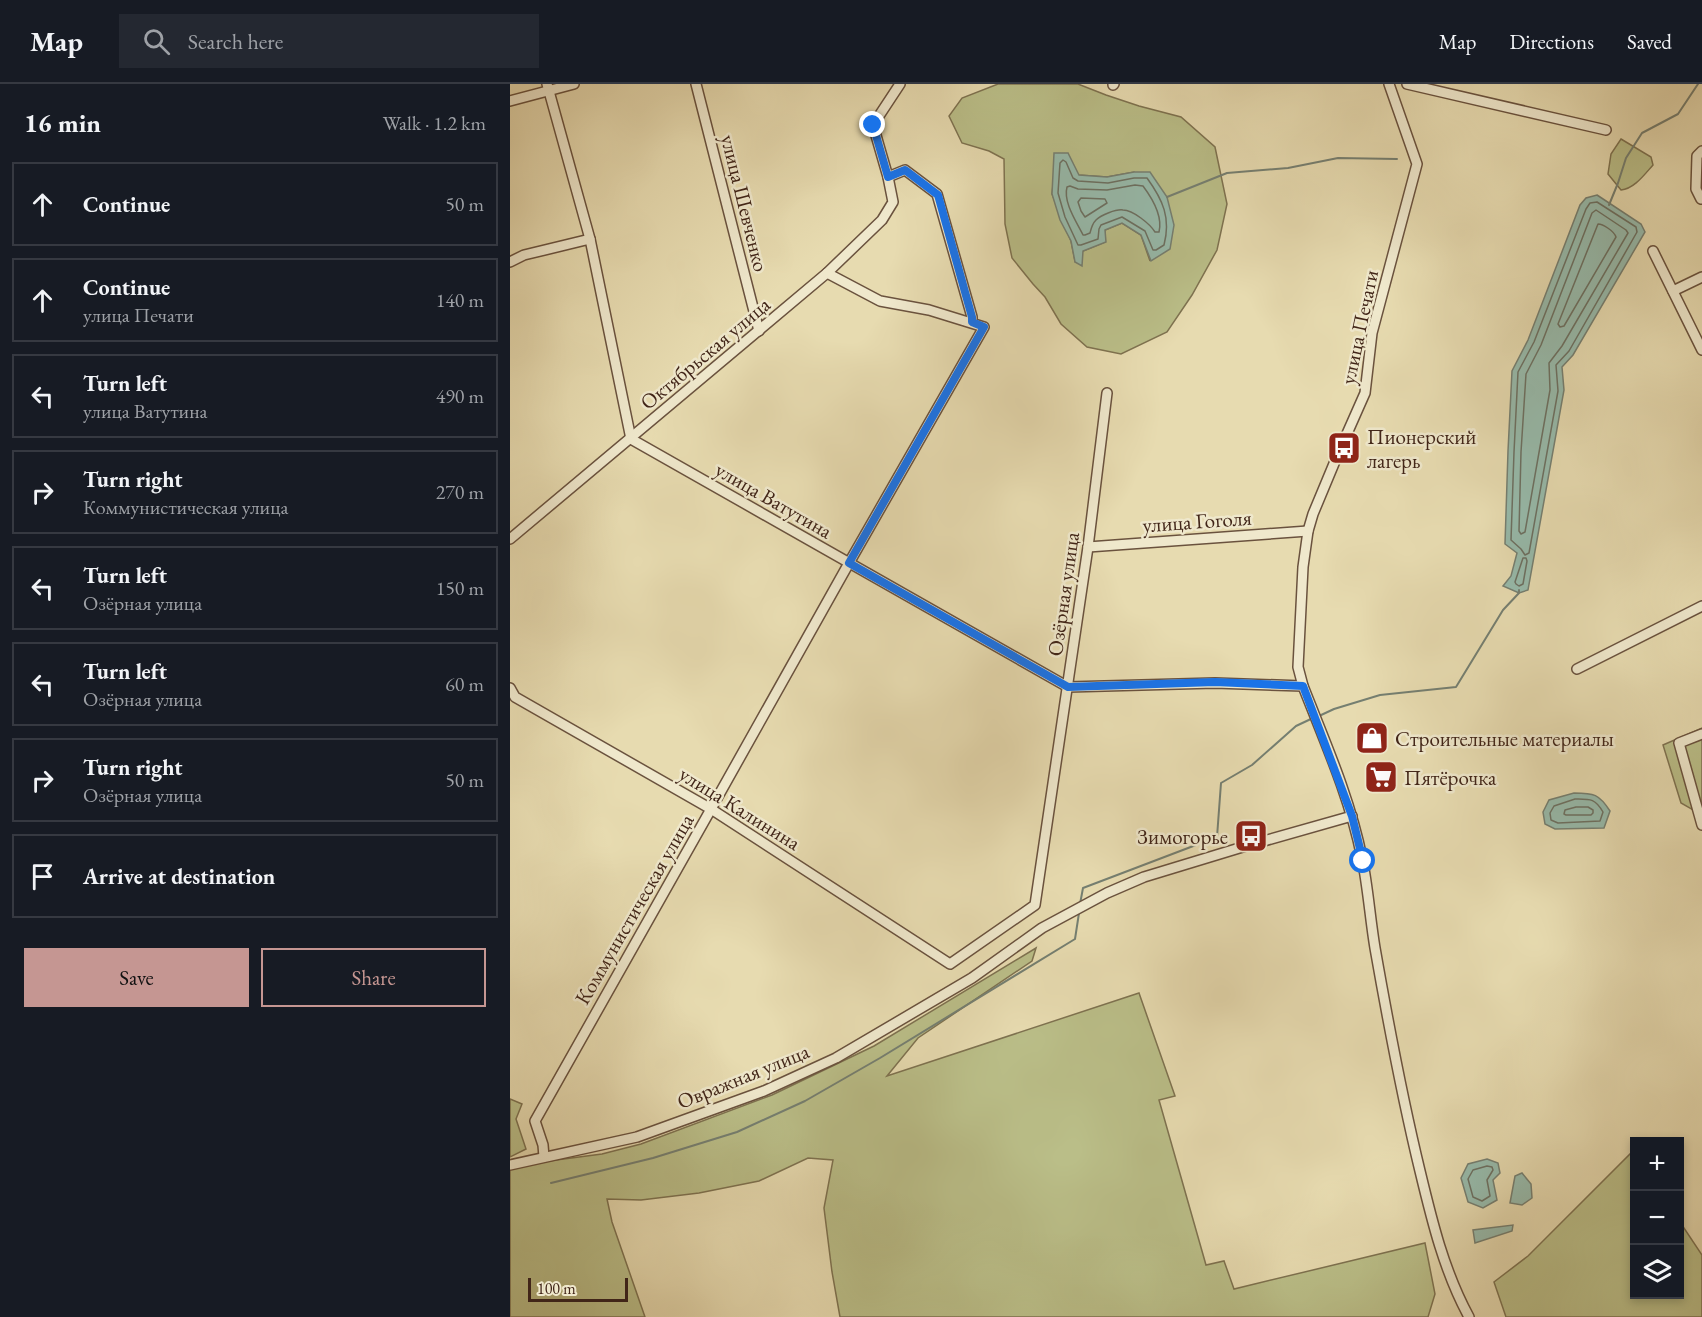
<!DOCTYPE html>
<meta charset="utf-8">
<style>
body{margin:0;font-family:"EB Garamond",serif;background:#242831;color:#f1f3f6}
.controls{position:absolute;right:18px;bottom:18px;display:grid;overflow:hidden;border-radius:0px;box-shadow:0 3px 9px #0003}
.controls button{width:54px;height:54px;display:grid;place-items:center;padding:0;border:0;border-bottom:2px solid #363941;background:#171b24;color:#f1f3f6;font:30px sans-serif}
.scale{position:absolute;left:18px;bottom:15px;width:100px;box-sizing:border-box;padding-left:6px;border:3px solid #412518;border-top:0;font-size:16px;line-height:21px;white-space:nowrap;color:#412518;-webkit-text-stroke:4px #efe8cc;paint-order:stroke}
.stop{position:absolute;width:18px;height:18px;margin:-14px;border:4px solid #1a73e8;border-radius:50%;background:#fff}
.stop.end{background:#1a73e8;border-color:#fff;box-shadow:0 2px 6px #0008}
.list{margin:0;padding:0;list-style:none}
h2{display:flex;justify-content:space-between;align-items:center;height:78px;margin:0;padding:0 24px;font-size:26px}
h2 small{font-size:20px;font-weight:400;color:#9ea1a6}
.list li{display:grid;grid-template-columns:39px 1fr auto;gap:18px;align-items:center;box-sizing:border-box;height:84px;margin:0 12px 12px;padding:0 12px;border:2px solid #363941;border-radius:0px}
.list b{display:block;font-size:22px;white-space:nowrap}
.list p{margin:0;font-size:20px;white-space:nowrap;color:#9ea1a6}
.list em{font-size:20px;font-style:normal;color:#9ea1a6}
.actions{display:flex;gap:12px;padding:18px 24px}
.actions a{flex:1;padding:14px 0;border:2px solid #c59692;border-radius:0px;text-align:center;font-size:21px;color:#c59692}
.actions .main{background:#c59692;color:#111}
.icon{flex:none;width:33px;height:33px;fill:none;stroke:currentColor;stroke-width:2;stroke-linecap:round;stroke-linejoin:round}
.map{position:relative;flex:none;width:1192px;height:1233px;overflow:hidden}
header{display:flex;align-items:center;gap:36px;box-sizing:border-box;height:84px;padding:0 30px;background:#171b24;border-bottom:2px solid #363941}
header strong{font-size:28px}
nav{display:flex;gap:33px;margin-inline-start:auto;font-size:21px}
.search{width:420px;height:54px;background:#242831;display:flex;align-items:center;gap:15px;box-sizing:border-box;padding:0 21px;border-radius:0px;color:#9ea1a6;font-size:22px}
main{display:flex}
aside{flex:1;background:#171b24}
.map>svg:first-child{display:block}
.green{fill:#babe88;stroke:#7e7250;stroke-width:1.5;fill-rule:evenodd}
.water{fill:#97bbac;stroke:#757f71;stroke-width:1.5}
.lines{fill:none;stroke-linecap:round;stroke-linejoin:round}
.shore{stroke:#6c7062;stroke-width:1.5}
.stream{stroke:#757f71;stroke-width:2}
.minor-casing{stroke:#6a523e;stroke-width:12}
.minor{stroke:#efe8cc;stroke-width:9}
.route{stroke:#1a73e8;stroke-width:8}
.labels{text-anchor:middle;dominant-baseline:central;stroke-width:5;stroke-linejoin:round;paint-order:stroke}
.street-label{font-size:21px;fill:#412518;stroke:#efe8cc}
.poi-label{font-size:21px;fill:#412518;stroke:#efe8cc;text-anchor:start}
</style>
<header>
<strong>Map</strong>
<div class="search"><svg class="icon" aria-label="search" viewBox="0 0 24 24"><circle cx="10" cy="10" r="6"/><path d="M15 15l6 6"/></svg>Search here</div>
<nav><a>Map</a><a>Directions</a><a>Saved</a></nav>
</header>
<main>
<aside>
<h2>16 min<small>Walk · 1.2 km</small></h2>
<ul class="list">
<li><svg class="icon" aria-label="ahead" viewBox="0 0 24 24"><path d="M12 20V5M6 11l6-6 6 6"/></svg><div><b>Continue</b></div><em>50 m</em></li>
<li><svg class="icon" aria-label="ahead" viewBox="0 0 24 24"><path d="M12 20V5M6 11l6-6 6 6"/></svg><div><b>Continue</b><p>улица Печати</p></div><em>140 m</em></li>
<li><svg class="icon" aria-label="left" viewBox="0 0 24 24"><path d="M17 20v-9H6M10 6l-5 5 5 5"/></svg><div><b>Turn left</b><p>улица Ватутина</p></div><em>490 m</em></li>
<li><svg class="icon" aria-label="right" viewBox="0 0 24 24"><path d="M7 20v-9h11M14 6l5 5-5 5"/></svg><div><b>Turn right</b><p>Коммунистическая улица</p></div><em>270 m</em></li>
<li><svg class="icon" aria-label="left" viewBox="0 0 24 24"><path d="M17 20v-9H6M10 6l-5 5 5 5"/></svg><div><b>Turn left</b><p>Озёрная улица</p></div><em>150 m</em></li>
<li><svg class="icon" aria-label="left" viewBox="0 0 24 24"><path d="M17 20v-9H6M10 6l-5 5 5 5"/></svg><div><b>Turn left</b><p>Озёрная улица</p></div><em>60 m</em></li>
<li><svg class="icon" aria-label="right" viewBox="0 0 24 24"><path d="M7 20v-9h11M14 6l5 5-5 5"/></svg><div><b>Turn right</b><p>Озёрная улица</p></div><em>50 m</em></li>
<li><svg class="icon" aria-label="arrive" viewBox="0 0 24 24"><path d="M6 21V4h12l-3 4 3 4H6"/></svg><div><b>Arrive at destination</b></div></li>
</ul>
<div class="actions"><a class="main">Save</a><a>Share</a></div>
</aside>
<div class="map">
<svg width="1192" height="1233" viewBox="0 0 1192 1233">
<rect width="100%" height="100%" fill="#e7dbb0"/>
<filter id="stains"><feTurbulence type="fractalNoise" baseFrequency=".00333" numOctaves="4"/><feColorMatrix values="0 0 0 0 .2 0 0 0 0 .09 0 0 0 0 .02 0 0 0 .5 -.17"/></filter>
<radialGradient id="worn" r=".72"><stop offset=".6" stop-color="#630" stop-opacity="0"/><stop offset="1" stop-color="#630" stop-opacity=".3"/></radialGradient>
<g class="green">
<path d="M488,0H568L596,11L629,22L671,33L705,63L717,120L707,166L682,211L657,248L611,270L577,263L551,240L535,213L523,200L502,174L495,140L494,75L479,67L452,59L439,32L452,14ZM558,70L568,91L597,93L624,88L640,177L631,151L612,139L595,146V158L573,167L565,177L561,157L542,110L544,92Z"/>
<path d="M1111,55L1141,73L1143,81C1134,91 1124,105 1111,106L1098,90L1101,70Z"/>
<path d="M1192,644V731L1171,719L1153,661Z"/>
<path d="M526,864L522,877L408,954L377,992L629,909L665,1012L649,1016L696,1181L714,1177L724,1205L915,1159L925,1210L918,1233H330L322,1188L314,1124L323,1076L298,1074L249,1097L189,1109L131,1116L97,1115L102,1138L135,1233H0V1082L92,1070L131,1060L262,1011L364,962Z"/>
<path d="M0,1015L12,1020L6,1035L16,1065L0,1073Z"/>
<path d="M1122,1068L1124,1071V1210H1170V1138L1192,1171V1233H996L984,1198L1018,1172Z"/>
</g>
<g class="water">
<path d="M544,69H558L569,91L597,93L624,88H640L657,113L664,141L660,165L641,177L631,151L612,139L595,146L596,158L573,167L572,182L565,178L561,157L550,136L542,110Z"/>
<path d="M1087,111L1131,140L1135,148L1063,271L1052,283L1054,306L1018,506L1009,509L993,502L1001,492L1007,469L995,460L998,367L1002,287L1018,256L1070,121L1076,114Z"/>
<path d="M1064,709C1084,709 1089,710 1100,727L1094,744L1045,745L1035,740L1033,728L1039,716Z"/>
<path d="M977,1075L988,1079L990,1089L983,1096L987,1116L973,1124L958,1118L951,1094L958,1080Z"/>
<path d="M1012,1089L1021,1100L1022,1114L1012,1121L1000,1119L1005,1092Z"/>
<path d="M1003,1141L1002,1147L965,1159L963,1146Z"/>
</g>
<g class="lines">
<g class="shore">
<path d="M553,76L556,78L563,94L568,97L598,99L624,94H637C653,116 661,134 654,161L646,166H643L635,147L612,133L591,141L589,145L588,155L571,161H568L555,133L548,109L550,79Z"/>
<path d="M625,101L633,102C642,114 653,132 649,148H645C640,140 623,126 613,126C606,125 591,131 586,136C582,140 581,145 580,149L575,151H573C566,137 553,118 557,103L560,102L568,105L597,106Z"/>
<path d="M571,114L595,115L597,119L575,133L571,127L568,118Z"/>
<path d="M1087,118L1126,143L1127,148L1059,267L1046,281L1048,307L1019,469L1015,471L1011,465L1001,456L1004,368L1008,288L1024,258L1076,125L1080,119Z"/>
<path d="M1086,126L1116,146L1118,149L1052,262L1039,279L1040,306L1015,448L1011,450L1009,447L1011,368L1016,290L1031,261L1082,129Z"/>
<path d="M1088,140C1093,140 1104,147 1106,153L1054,242L1050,243L1048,240Z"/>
<path d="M1013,474H1016L1017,477L1013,500L1009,502L1006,500L1005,498Z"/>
<path d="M1065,715C1080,715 1085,714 1093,728L1090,737L1048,739L1041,736L1040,729L1044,722Z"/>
<path d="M1066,723H1078L1083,726V729L1081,731H1056L1054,730L1055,726Z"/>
<path d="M977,1082L982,1083L983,1086L977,1096L980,1112L972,1117L963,1113L958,1095L963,1086Z"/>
</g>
<g class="stream">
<path d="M657,113L717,89L778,84L828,74L887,75"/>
<path d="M1099,121L1108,99L1116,74L1132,49L1168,30L1188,0"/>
<path d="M809,632L824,625L870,611L946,603L993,526L1009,509V506"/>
<path d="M570,820L573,804L707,753L711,699L742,681L786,642L803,634"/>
<path d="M41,1099L143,1074L227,1048L295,1017L370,974L565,855L569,829"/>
</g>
<g class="minor-casing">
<g id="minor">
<path d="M37,0L80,155L121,355L558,603L705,599L793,602"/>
<path d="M186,0L249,247"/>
<path d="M879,0L907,80L862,249L855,309L828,370L803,430L798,447L793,483L788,583L793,602C815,658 840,714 852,774C858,803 860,834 865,864C878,938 892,1013 910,1087C922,1137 934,1187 959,1233"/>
<path d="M897,0L1096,46"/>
<path d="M603,1L604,0"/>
<path d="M0,17L64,0"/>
<path d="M378,93L395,86L427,110L462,233V238"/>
<path d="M1191,115L1186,105L1187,72L1192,67"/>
<path d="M1143,167L1192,266"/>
<path d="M0,178L14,171L80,155"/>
<path d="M1163,207L1192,193"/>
<path d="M0,455L317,189L372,136L383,118L378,93L363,41L390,0"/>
<path d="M578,463L798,447"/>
<path d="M1067,585L1192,522"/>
<path d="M0,604L5,613L201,725L440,880L525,821L578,463L597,309"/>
<path d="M1192,650L1169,659L1192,741"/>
<path d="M34,1073L33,1061L25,1037L201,725L339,479L474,243L419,226L370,217L317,189"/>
<path d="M0,1081L127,1053L254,1007L326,974L462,894L532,844L597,809L634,793L736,762L842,732"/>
</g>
</g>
<use href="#minor" class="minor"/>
</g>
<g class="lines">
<path class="route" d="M363,41L378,93L395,86L428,111L462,233V238L474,243L339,479L558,603L705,598L793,602L842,732L853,777"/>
</g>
<defs>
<g id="bus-square" transform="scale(1.725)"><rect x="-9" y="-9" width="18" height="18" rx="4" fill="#8f2418" stroke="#efe8cc"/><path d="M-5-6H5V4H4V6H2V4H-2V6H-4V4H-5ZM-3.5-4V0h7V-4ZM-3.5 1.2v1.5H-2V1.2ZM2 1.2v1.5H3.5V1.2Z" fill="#fff"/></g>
<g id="shop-square" transform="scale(1.725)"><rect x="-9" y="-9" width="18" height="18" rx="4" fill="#8f2418" stroke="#efe8cc"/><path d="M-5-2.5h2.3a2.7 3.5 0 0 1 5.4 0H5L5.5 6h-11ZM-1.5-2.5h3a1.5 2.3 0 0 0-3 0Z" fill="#fff"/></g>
<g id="supermarket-square" transform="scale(1.725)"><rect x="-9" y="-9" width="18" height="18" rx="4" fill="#8f2418" stroke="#efe8cc"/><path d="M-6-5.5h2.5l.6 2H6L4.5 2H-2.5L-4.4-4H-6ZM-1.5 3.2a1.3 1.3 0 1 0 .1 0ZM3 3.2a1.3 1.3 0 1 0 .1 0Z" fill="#fff"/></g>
</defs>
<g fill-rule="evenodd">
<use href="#bus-square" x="834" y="364"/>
<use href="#shop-square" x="862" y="654"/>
<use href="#supermarket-square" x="871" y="693"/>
<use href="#bus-square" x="741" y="752"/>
</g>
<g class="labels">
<g class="street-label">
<text transform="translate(235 119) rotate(76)">улица Шевченко</text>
<text transform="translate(849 243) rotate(-78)">улица Печати</text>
<text transform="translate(195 269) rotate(-40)">Октябрьская улица</text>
<text transform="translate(264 416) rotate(30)">улица Ватутина</text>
<text transform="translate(687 437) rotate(-4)">улица Гоголя</text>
<text transform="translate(553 510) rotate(-82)">Озёрная улица</text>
<text transform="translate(230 724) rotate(32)">улица Калинина</text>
<text transform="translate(124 825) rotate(-60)">Коммунистическая улица</text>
<text transform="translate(233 992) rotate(-22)">Овражная улица</text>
</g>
<g class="poi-label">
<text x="857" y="352">Пионерский<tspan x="857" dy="24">лагерь</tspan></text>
<text x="885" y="654">Строительные материалы</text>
<text x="894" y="693">Пятёрочка</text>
<text x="718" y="752" text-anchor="end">Зимогорье</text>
</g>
</g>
<rect width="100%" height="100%" filter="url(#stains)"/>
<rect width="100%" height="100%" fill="url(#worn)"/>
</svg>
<div class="controls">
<button>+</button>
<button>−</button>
<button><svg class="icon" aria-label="layers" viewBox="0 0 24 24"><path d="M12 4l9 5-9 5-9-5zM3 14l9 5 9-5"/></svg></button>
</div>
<div class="scale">100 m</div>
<div class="stop" style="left:853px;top:777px"></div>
<div class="stop end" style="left:363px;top:41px"></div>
</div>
</main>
